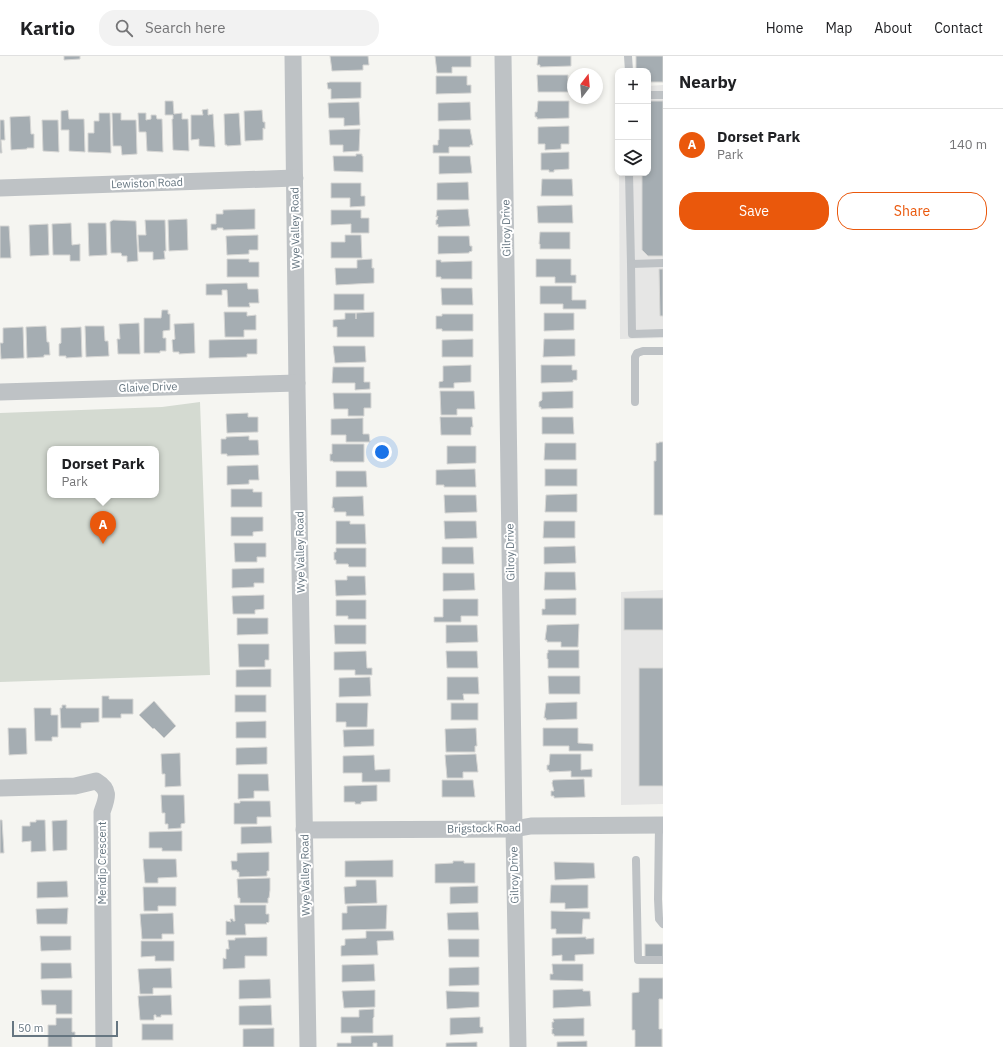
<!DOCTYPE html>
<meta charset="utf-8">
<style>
body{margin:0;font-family:"IBM Plex Sans",sans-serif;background:#f2f2f2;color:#202124}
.controls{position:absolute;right:12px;top:12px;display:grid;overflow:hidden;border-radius:8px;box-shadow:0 2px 6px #0003}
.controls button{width:36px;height:36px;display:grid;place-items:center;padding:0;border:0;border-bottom:1px solid #e0e0e0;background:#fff;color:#202124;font:20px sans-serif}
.compass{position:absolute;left:567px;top:12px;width:36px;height:36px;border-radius:50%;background:#fff;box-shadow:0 2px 6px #0003;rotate:16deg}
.scale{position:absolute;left:12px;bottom:10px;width:106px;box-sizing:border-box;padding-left:4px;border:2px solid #667681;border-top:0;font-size:11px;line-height:14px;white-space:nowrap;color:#667681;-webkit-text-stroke:3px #fff;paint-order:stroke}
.you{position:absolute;left:382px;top:396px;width:14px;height:14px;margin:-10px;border:3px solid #fff;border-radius:50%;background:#1a73e8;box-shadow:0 0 0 6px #1a73e833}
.badge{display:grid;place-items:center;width:26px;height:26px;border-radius:50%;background:#ea580c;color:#fff;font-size:13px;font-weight:700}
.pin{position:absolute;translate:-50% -33px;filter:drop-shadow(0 1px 2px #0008)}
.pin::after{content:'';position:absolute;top:21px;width:14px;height:12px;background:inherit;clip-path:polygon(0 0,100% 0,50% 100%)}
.popup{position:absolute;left:47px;top:390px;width:112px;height:52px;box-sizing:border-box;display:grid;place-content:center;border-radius:8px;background:#fff;filter:drop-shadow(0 1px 3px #0005);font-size:13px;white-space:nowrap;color:#757577}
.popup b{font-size:15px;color:#202124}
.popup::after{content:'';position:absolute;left:50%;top:100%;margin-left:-8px;border:8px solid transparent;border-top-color:#fff}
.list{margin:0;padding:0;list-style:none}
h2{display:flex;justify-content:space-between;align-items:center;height:52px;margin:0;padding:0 16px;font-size:17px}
h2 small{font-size:13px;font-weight:400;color:#757577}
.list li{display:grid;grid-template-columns:26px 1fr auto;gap:12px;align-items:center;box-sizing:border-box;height:72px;padding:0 16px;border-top:1px solid #e0e0e0}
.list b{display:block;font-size:15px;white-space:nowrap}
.list p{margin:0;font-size:13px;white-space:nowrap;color:#757577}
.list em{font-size:13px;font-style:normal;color:#757577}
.actions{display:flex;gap:8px;padding:12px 16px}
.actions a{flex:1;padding:9px 0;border:1px solid #ea580c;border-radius:16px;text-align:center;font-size:14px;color:#ea580c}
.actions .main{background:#ea580c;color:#fff}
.icon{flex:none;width:22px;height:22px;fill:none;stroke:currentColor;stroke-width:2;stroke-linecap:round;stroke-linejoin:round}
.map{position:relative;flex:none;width:663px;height:991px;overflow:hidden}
header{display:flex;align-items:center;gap:24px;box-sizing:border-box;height:56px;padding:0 20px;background:#fff;border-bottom:1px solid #e0e0e0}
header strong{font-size:19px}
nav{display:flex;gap:22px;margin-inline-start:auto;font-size:14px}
.search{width:280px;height:36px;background:#f2f2f2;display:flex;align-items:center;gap:10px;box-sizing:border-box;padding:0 14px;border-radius:16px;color:#757577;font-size:15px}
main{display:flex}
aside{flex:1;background:#fff}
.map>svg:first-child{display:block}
.built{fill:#e6e6e5}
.green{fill:#d4dad1;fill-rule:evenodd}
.building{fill:#a5adb2;stroke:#d6d6d4}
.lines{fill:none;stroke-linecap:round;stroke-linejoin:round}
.lane{stroke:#bec2c5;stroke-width:8}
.street{stroke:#bec2c5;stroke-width:17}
.labels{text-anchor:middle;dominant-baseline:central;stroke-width:4;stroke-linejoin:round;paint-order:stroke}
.street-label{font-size:11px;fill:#667681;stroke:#fff}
</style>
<header>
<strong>Kartio</strong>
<div class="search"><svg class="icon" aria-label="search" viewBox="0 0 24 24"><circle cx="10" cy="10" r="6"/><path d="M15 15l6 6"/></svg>Search here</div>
<nav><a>Home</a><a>Map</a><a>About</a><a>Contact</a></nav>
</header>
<main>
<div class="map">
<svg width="663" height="991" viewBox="0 0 663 991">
<rect width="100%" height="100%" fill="#f5f5f1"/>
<g class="built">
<path d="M663,29V282L620,283L619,117H648V30Z"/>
<path d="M663,534V748L621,749V536Z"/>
</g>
<path class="green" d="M200,346L210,619L0,626V357L162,351ZM50,393H156V439H50Z"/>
<g class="building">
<path d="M64,0H80V3L64,4Z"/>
<path d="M330,0H368L369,9H363V14L332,15Z"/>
<path d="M435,0H471V11H452V17H437Z"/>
<path d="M538,0H571V10L540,11V9H537Z"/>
<path d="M636,0H663V26H648V15H636Z"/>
<path d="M537,19H568V36H538Z"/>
<path d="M436,20H467V29H471V37L436,38Z"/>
<path d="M330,26H361V42L331,43V33H328L327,27Z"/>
<path d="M165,45H173L174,58L182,57V63H188L189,95L173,94L172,63H173V59H165Z"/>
<path d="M538,45H569V62L537,63V61H535V56H537Z"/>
<path d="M648,45H663V200H648L642,194V117H648Z"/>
<path d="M359,46L360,69L344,70V62H329L328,47Z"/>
<path d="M470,46L471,64L438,65V47Z"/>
<path d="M208,53V59L213,58L215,91L199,90V83L191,84V59H203L202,54Z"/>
<path d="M68,54L69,63H84L85,96L69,95V74H61V55Z"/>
<path d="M262,54L263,66H265V73L263,72V84L245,85L244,55Z"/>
<path d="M99,57H110L111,97L88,96V77H94V65H99Z"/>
<path d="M112,57H121V64H136L137,98L122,99L121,90H113Z"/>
<path d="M138,57H146V64L151,63V59H156L157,63H162L163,96L147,95L146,76H139Z"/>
<path d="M239,57L241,89L227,90V89H225L224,58Z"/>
<path d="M30,60L31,78H34V92H27V93L11,94L10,61Z"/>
<path d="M0,64H4L5,84H1L2,97H0Z"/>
<path d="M42,64H58L59,96L43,95Z"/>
<path d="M569,70V88H561V93L545,94V88H538V71Z"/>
<path d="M360,73L359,95L343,96V89H330L329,74Z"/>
<path d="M439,73H470L473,89H470V91H449V97H433V89H438V84H439Z"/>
<path d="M569,96V113L554,114V116H549V114H541V97Z"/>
<path d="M356,98H362V100H363V116L334,115L333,100H356Z"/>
<path d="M439,100H470L472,117L439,118Z"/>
<path d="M542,123H572L573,140H541Z"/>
<path d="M468,126L469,144H437V127Z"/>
<path d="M331,127H361V140H365V150L350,151V142H331Z"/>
<path d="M572,149L573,167H538L537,150Z"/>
<path d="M255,153V173L223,174V172H217V174H211V168H216V158H223V154Z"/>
<path d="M468,153L470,170L438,171V168L436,169V164H437L438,160L436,161L437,154Z"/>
<path d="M331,154H361V162H369V177H351V168L331,169Z"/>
<path d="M187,163L188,194L169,195L168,164Z"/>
<path d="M113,164L136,165L138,205L127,206V200H122L121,197H111L110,166Z"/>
<path d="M145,164H165L166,195H164L165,203L153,204V196H139L138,179H146Z"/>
<path d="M71,167L72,189L80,188V205H70V199H53L52,168Z"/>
<path d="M88,167H106L107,199L89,200Z"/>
<path d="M48,168L49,199L30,200L29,169Z"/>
<path d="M0,170H9L11,202H0Z"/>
<path d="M540,176H570V193H540V188H539Z"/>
<path d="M258,179V194H249V198L227,199L226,180Z"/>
<path d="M345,179H361L362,202H331V186H345Z"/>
<path d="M438,180H469L470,190H472V195L469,196V197L438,198Z"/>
<path d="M227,203H249V206H259V221H227Z"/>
<path d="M372,203V212H374V227L336,229L335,212H357V204Z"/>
<path d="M536,203H571V219H576V227H555V221H536Z"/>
<path d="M436,204H441V206L472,205V223H441V221H436Z"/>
<path d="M659,213H663V260H660Z"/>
<path d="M247,227L248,233H258L259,247H249L250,251H228L227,234H222V239H206V228Z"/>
<path d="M540,230H572V244H586V253H563V248H540Z"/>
<path d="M441,232H472L473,249H442Z"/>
<rect x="334" y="238" width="30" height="16"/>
<path d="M162,254H168V258H170V274L163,275V282H166V295H160V297H144V262H161Z"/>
<path d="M224,256H247V260L256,259V274H244V281H225Z"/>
<path d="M374,256V281H337V271H333V264L345,263V257H356V263V257Z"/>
<path d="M544,257H574V274L544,275Z"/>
<path d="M442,258H473V275H442V273H436V260H442Z"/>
<path d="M139,267L140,298H118L117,283H120L119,268Z"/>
<path d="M194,267L195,297L179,298V296H173L172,284L175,283L174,268Z"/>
<path d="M46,270L47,286H49L50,299H44V301L27,302L26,271Z"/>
<path d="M85,270H104L105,285H108L109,300L86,301Z"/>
<path d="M23,271L24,302L1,303L0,287H3V272Z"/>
<path d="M81,271L82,301L66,302V300H59V288L61,287V272Z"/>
<path d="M257,283V298H247V301L209,302V284Z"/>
<path d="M473,283V301H442V284Z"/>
<path d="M544,283H575V300L543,301Z"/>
<path d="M333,290H365L366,306L335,307Z"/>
<path d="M471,309V326L454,327V332H439V326L443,325V310Z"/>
<path d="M541,309H572V314H577V324H573V326L541,327Z"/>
<path d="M333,311H364V326H370V333L355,334V327H332Z"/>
<path d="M440,335H474L475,353H457V359H441Z"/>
<path d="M573,335V352L541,353V351H539V346L542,344V336Z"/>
<path d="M333,337H371V352H364V360H348V353H334Z"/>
<path d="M248,357V361H258V376L227,377L226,358Z"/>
<path d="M440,361H472L473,371H471V379H441Z"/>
<path d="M542,361H573L574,378H542Z"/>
<path d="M363,362V378H369L370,386H346V379H331V363Z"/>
<path d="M249,380V384H258L259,399L227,400V398H221V383H226V381Z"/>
<path d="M659,386H663V459H654V405H656V387H659Z"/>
<path d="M545,387H576V404H544Z"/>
<path d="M332,388H364V406H333V405H330V398H332Z"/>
<path d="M447,390H476V407L447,408Z"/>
<path d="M258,409L259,424H249V428L227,429V410Z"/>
<path d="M475,413L476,431H444V429H436V414Z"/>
<rect x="545" y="413" width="32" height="17"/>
<path d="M336,415H366L367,431H336Z"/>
<path d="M231,433H253V436H262V451H231Z"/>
<path d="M577,438V456H545L546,439Z"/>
<path d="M444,439H476L477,456L445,457Z"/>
<path d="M363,440L364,460H346V456H334V452H332L333,441Z"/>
<path d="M231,461H263V475L253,476V480H231Z"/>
<path d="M336,465H350V468H365L366,488H336Z"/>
<path d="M444,465H476L477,482L445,483Z"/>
<path d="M544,465H575V482H543Z"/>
<path d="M234,487H266V501H257V506H235Z"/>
<path d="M575,490L576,507L544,508V491Z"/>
<path d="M442,491H473L474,508H442Z"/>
<path d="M336,492H366V511H349L348,508H336V504H334V496H336Z"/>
<path d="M264,512V527H254V531L232,532V513Z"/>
<path d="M545,516H575L576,534H544Z"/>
<path d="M443,517H474L475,534L443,535Z"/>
<path d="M347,520H365L366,539L336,540L335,524H347Z"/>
<path d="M264,539V553L255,554V558H233L232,540Z"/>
<path d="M576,542V559H542V553H545V543Z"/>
<rect x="624" y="542" width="39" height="32"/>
<path d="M443,543H478V560H461V566H434V561H443Z"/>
<path d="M336,544H366V563H348V560H336Z"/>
<path d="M237,562H268V578L237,579Z"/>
<path d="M579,568L578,591H561V586H547V584H545L547,569Z"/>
<path d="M334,569H366V588H335Z"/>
<path d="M446,569H477L478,586L446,587Z"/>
<path d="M238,588H269V604H265V611H239Z"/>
<path d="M548,594H579V612H548V603H547V597H548Z"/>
<path d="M366,595L367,612H372V619H355V614H334V596Z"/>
<path d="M446,595H477L478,612H447Z"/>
<rect x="639" y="612" width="24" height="118"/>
<path d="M271,613V631H236V614Z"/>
<path d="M548,620H580V638H549Z"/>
<path d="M370,621L371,640L339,641V622Z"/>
<path d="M447,621H478L479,638H463L464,644H447Z"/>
<rect x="235" y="639" width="31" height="17"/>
<path d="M102,640H109V643H133V658H121V662H102Z"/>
<path d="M154,645L176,670L164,682L154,672L153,673L139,659Z"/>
<path d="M577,646V663L546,664V662H544L546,647Z"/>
<path d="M336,647H368L367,671H346V666H336Z"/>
<rect x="451" y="647" width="27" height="17"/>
<path d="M62,649H66V652H99V666L81,667V672H61L60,652H62Z"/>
<path d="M34,652H51V659H58V681H52V685H35Z"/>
<path d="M266,665V682H236V666Z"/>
<path d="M8,672H26L27,698L9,699Z"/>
<path d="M476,672L477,690H475V696H446L445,673Z"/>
<path d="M543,672H578V687L593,688V695H569V690H543Z"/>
<path d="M374,673V690L344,691L343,674Z"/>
<path d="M267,691V708L236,709V692Z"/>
<path d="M180,697L181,730L165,731V718H162L161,698Z"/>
<path d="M476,698L478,716H463V722H447L445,699Z"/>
<path d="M550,698H581V714L592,713V721H571V715L549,716V714H547V709H549Z"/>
<path d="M374,699L375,714L390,713V726H362V717H343V700Z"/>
<path d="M238,718H268L269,735H254V742L238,743Z"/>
<path d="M584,723L585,741L554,742V740H551V735H554L552,727L553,724Z"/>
<path d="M442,724H473L475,741H442Z"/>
<path d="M377,729V745L361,746V748H355V746H344V730Z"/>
<path d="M161,739H184L185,767L181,768V772L168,773V768H165V757H162Z"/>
<path d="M240,745H270L271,761H257V768H234V747H240Z"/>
<path d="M0,764H2L4,797H0Z"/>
<path d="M36,764H45L46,795L31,796V785L22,786V770H30V766H36Z"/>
<path d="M67,764V794L53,795L52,765Z"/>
<path d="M271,770L272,787L241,788V771Z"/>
<path d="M182,775V795H162V792H149V776Z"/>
<path d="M269,796V815H267V820L239,821V816H237V814H232L231,805H237V797Z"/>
<path d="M143,803H176L177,821L158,822V827H145Z"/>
<path d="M393,804V821H345V805Z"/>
<path d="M453,805H464V807H475V827H435V808L453,807Z"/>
<path d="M554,806L594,807L595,822L555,824Z"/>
<path d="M270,822V834L269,842H268V847H240V842H238L237,823Z"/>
<path d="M356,824H376L377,847L345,848L344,831L356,830Z"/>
<path d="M67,825L68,841L37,842V826Z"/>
<path d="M551,829H588V852L565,853V847H550Z"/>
<path d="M478,830V847L450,848V831Z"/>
<path d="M143,831H176V850H158V855H144Z"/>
<path d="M234,849H266V858H269V866L266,867L267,868H245L246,879H226V865L231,866L230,863H233V865H235Z"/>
<path d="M387,849L386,873L342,874V857H347V850Z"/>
<path d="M68,852L67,868H37L36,853Z"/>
<path d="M551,855L590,856V863H583L582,878H556V873H551Z"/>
<path d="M478,856L479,874H448L447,857Z"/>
<path d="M173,857L174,878H162V883H142L140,858Z"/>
<path d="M366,875H393L394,884L377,885L378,899L341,900V890L345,889V883L366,882Z"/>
<path d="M40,880H71V894L41,895Z"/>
<path d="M267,881V900H245V912L223,913V902L226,903V893H229L228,884H235V882Z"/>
<path d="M586,881V883L594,882V898L575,899V905H562V899L552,900V882Z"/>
<path d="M448,883H479V901H449Z"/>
<path d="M141,885H174V905H155V900L141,901Z"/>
<rect x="645" y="888" width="18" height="13"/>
<path d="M41,907H71L72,922L41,923Z"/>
<path d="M374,908L375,925L342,926V909Z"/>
<path d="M552,908H583V925L550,924V918H553Z"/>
<path d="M479,911V929L449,930V912Z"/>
<path d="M171,912L172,932H153V938H140L138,913Z"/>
<path d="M639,922H663V943H659V973H662V991H635V974H632V937L639,936Z"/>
<path d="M270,923L271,942L239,943V924Z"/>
<path d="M583,933V935H590L591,950L553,952V934Z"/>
<path d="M41,934H72V958H56V949H42Z"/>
<path d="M375,934V951L344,952L342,935Z"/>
<path d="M446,935L479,936V951L447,953Z"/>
<path d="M171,939L172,959H161V961H156V959H154V964H140L138,940Z"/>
<path d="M271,949L272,969H239V950Z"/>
<path d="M374,953V961L373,962V977H341V961H359V954Z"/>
<path d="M480,961V971H483V977L450,979V962Z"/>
<path d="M56,962H72V976H75V981L72,980V991H48V969H56Z"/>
<path d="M584,962V980H554V978H552V973H553V972H552V966H554L553,963Z"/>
<rect x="142" y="968" width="31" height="16"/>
<path d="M274,972V991H243V973Z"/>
<path d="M393,979V991H377V987H373V991H337V987H351V980Z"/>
<path d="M587,985V991H557V986Z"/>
<path d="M477,986V991H446V987Z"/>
</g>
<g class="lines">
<g class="lane">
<path d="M628,0L629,15"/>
<path d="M648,39H663"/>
<path d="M629,117L631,208L663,207"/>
<path d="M631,208L632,278L663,277"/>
<path d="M635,346V301L637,297L643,295H663"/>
<path d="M659,769L658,843L659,863L663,868"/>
<path d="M636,804L638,904H663"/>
</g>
<g class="street">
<path d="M293,0L297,332L308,991"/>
<path d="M503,0L514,773L518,991"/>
<path d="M0,132L295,122"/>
<path d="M0,336L297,327"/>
<path d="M0,732L75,730L96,725C111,734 107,742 102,756L104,991"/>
<path d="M304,774L514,773L531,770L663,769"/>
</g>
</g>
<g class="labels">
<g class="street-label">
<text transform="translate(147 127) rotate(-2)">Lewiston Road</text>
<text transform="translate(295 172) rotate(-91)">Wye Valley Road</text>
<text transform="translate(506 172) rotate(-91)">Gilroy Drive</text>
<text transform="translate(148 331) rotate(-2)">Glaive Drive</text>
<text transform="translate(300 496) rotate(-91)">Wye Valley Road</text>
<text transform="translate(510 496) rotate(-91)">Gilroy Drive</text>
<text transform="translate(484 772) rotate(-1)">Brigstock Road</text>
<text transform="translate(102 807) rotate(-90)">Mendip Crescent</text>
<text transform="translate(305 819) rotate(-91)">Wye Valley Road</text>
<text transform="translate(514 819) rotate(-91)">Gilroy Drive</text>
</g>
</g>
</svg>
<div class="controls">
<button>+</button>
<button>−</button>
<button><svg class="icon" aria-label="layers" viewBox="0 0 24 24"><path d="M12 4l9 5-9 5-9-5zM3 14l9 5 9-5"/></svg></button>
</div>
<svg class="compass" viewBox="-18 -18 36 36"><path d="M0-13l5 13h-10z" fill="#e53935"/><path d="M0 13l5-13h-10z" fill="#757577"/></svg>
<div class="scale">50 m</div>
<div class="you"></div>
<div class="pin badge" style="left:103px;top:488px">A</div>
<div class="popup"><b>Dorset Park</b>Park</div>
</div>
<aside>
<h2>Nearby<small></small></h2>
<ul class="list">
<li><span class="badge">A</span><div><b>Dorset Park</b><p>Park</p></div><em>140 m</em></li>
</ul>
<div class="actions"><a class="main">Save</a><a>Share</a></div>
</aside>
</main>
